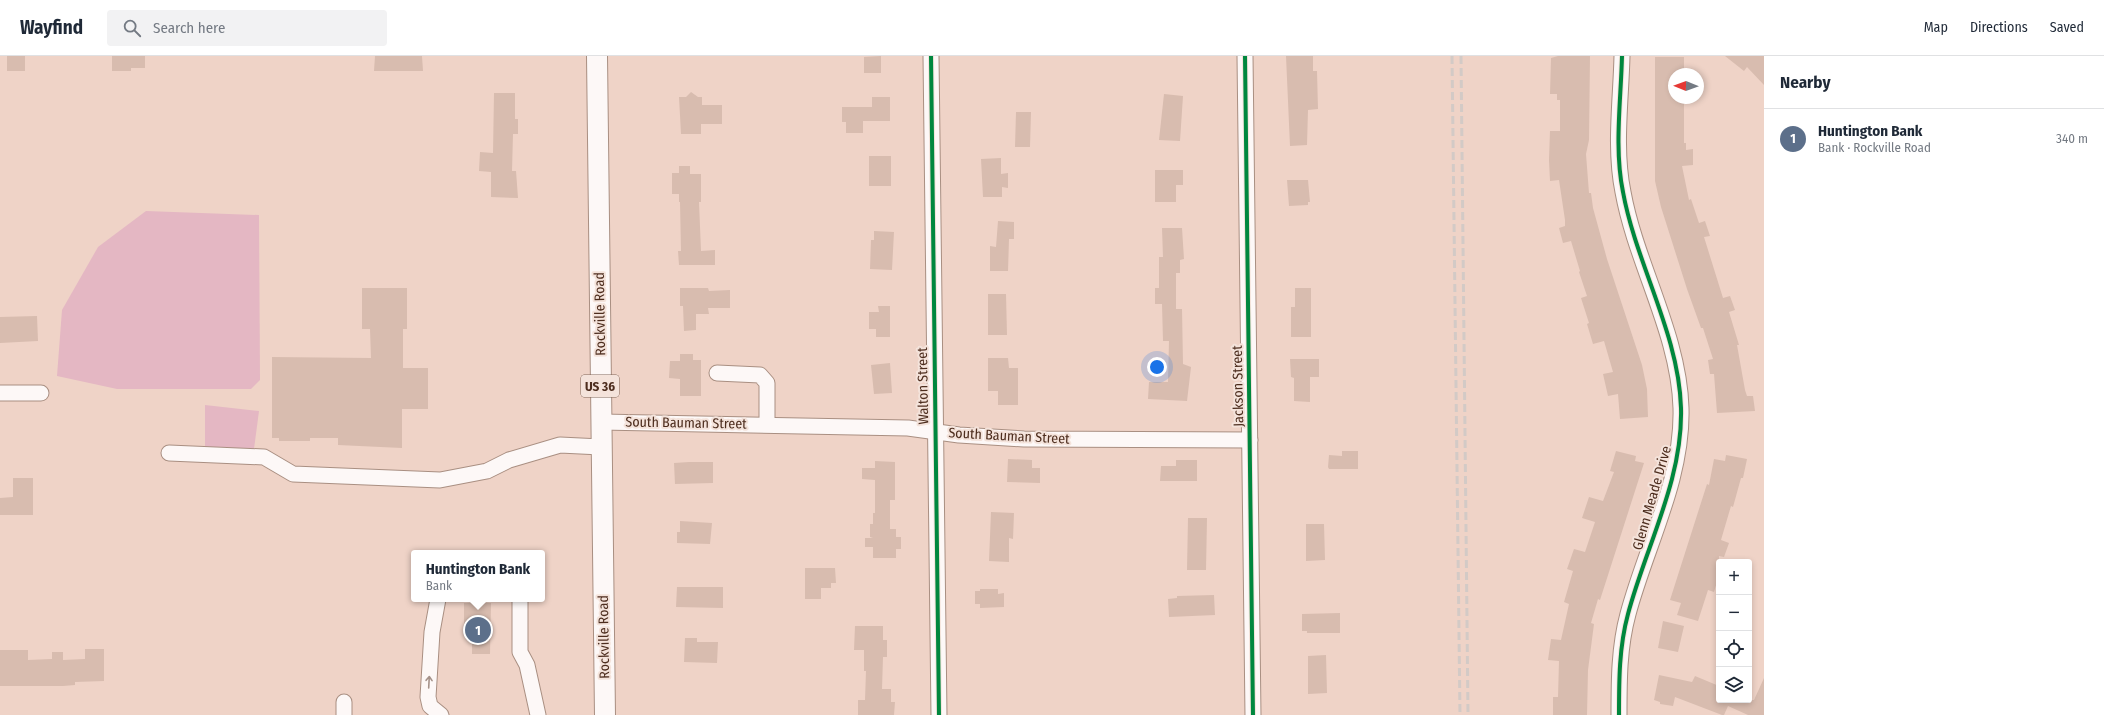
<!DOCTYPE html>
<meta charset="utf-8">
<style>
body{margin:0;font-family:"Fira Sans Condensed",sans-serif;background:#f2f2f3;color:#1f2937}
.controls{position:absolute;right:12px;bottom:12px;display:grid;overflow:hidden;border-radius:4px;box-shadow:0 2px 6px #0003}
.controls button{width:36px;height:36px;display:grid;place-items:center;padding:0;border:0;border-bottom:1px solid #e0e1e3;background:#fff;color:#1f2937;font:20px sans-serif}
.compass{position:absolute;left:1668px;top:12px;width:36px;height:36px;border-radius:50%;background:#fff;box-shadow:0 2px 6px #0003;rotate:271deg}
.you{position:absolute;left:1157px;top:311px;width:14px;height:14px;margin:-10px;border:3px solid #fff;border-radius:50%;background:#1a73e8;box-shadow:0 0 0 6px #1a73e833}
.badge{display:grid;place-items:center;width:26px;height:26px;border-radius:50%;background:#ea580c;color:#fff;font-size:13px;font-weight:700}
.pin{position:absolute;translate:-50% -50%;border:2px solid #fff;box-shadow:0 1px 4px #0006}
.popup{position:absolute;left:411px;top:494px;width:134px;height:52px;box-sizing:border-box;display:grid;place-content:center;border-radius:4px;background:#fff;filter:drop-shadow(0 1px 3px #0005);font-size:13px;white-space:nowrap;color:#747a83}
.popup b{font-size:15px;color:#1f2937}
.popup::after{content:'';position:absolute;left:50%;top:100%;margin-left:-8px;border:8px solid transparent;border-top-color:#fff}
.list{margin:0;padding:0;list-style:none}
h2{display:flex;justify-content:space-between;align-items:center;height:52px;margin:0;padding:0 16px;font-size:17px}
h2 small{font-size:13px;font-weight:400;color:#747a83}
.list li{display:grid;grid-template-columns:26px 1fr auto;gap:12px;align-items:center;box-sizing:border-box;height:60px;padding:0 16px;border-top:1px solid #e0e1e3}
.list b{display:block;font-size:15px;white-space:nowrap}
.list p{margin:0;font-size:13px;white-space:nowrap;color:#747a83}
.list em{font-size:13px;font-style:normal;color:#747a83}
.icon{flex:none;width:22px;height:22px;fill:none;stroke:currentColor;stroke-width:2;stroke-linecap:round;stroke-linejoin:round}
.map{position:relative;flex:none;width:1764px;height:659px;overflow:hidden}
header{display:flex;align-items:center;gap:24px;box-sizing:border-box;height:56px;padding:0 20px;background:#fff;border-bottom:1px solid #e0e1e3}
header strong{font-size:19px}
nav{display:flex;gap:22px;margin-inline-start:auto;font-size:14px}
.search{width:280px;height:36px;background:#f2f2f3;display:flex;align-items:center;gap:10px;box-sizing:border-box;padding:0 14px;border-radius:4px;color:#747a83;font-size:15px}
main{display:flex}
aside{flex:1;background:#fff}
.map>svg:first-child{display:block}
.green{fill:#e4b7c3}
.building{fill:#d8bcaf}
.lines{fill:none;stroke-linecap:round;stroke-linejoin:round}
.minor-casing{stroke:#a98f82;stroke-width:17}
.major-casing{stroke:#a98f82;stroke-width:22}
.minor{stroke:#fdf8f7;stroke-width:15}
.major{stroke:#fdf8f7;stroke-width:20}
.rail{stroke:#d3cac6;stroke-width:3;stroke-dasharray:8 4;stroke-linecap:butt}
.cycleway-casing{stroke:#f4e3db;stroke-width:6}
.cycleway{stroke:#00873e;stroke-width:4}
.oneway{stroke:#a5928a}
.labels{text-anchor:middle;dominant-baseline:central;stroke-width:4;stroke-linejoin:round;paint-order:stroke}
.shield{fill:#f4e3db;stroke:#7f6457;stroke-width:1}
.shield-label{font-size:13px;font-weight:bold;fill:#4d2d1e}
.street-label{font-size:14px;fill:#4d2d1e;stroke:#f4e3db}
</style>
<header>
<strong>Wayfind</strong>
<div class="search"><svg class="icon" aria-label="search" viewBox="0 0 24 24"><circle cx="10" cy="10" r="6"/><path d="M15 15l6 6"/></svg>Search here</div>
<nav><a>Map</a><a>Directions</a><a>Saved</a></nav>
</header>
<main>
<div class="map">
<svg width="1764" height="659" viewBox="0 0 1764 659">
<rect width="100%" height="100%" fill="#efd3c7"/>
<g class="green">
<path d="M146,155L259,159L260,324L251,333H117L57,320L62,254L98,191Z"/>
<path d="M205,349L259,355L254,393H205Z"/>
</g>
<g class="building">
<rect x="7" y="0" width="18" height="15"/>
<path d="M112,0H145V12H131V15H112Z"/>
<path d="M375,0H422L423,15H374Z"/>
<path d="M881,0V17H864V1Z"/>
<path d="M1286,0H1313V15H1317L1318,53L1308,54L1307,89L1290,90Z"/>
<path d="M1558,0H1590L1589,84L1586,98L1589,137H1591L1593,152L1607,203L1642,309L1647,333L1648,361L1620,363L1618,338L1608,340L1603,318L1613,316L1604,285L1593,288L1587,268L1589,267L1581,242L1587,240L1579,216L1580,215L1571,185L1563,187L1559,172L1565,170V164L1559,124L1550,125L1549,104L1550,75H1560V44H1557V38H1550L1551,2Z"/>
<path d="M1725,0H1764V29L1747,11L1744,15Z"/>
<path d="M1655,1H1684V18H1674V42H1684V87H1686V94L1693,93V109L1682,110L1689,144L1691,143L1699,167L1705,165L1710,180L1704,181L1723,242L1730,240L1735,254L1729,256L1739,289H1737L1745,334L1747,340H1753L1755,355L1717,357L1714,318H1710L1708,304L1713,303L1703,272H1701L1687,233L1661,151L1655,125Z"/>
<path d="M691,36L698,41H702V49H722V68H701V78H681L679,41H686Z"/>
<path d="M494,37H515V63H518V78H513L512,115H516L518,142L491,141V116L479,115L480,96L493,97Z"/>
<path d="M1164,38L1183,40L1180,85L1159,84Z"/>
<path d="M872,41H890V65H863V77H846V66H842V51H872Z"/>
<path d="M1016,56H1031L1030,91H1015Z"/>
<rect x="869" y="100" width="22" height="30"/>
<path d="M1001,102V118L1008,117V132L1002,131V141H983L981,103Z"/>
<path d="M679,110H690V118H701V146H699L701,195L715,194V209H679L678,195H681L680,146H679V138H672V117H679Z"/>
<path d="M1155,114H1183V129H1176V146H1155Z"/>
<path d="M1287,124H1308L1310,146H1308V149L1289,150Z"/>
<path d="M998,165L1014,166V183H1009L1008,215H990V190L996,191Z"/>
<path d="M1162,172H1182L1184,203L1180,204V217H1176V253H1182L1183,308L1191,311L1187,345L1148,343L1149,326H1168L1169,285H1163L1162,248H1155V232H1159V201H1163Z"/>
<path d="M874,175L894,176L892,214L870,213L871,184H874Z"/>
<path d="M362,232H407V273H403V312H428V353H402V392L338,389V382H310V385H279V382H272V301L371,302L370,273H362Z"/>
<path d="M680,232H708L709,235L730,234V252H708L709,258H696V274L684,275L683,250H680Z"/>
<path d="M1295,232H1311V281H1291V251H1295Z"/>
<path d="M988,238H1006L1007,279H988Z"/>
<path d="M878,250H890V281H876V273H869V256H879Z"/>
<path d="M37,260L38,285L0,287V261Z"/>
<path d="M680,298H693V304H701V340H680V323L669,322L670,305H680Z"/>
<path d="M988,302H1008L1009,312H1018V349H998V335H988Z"/>
<path d="M1290,303H1319V321H1310V346L1294,345V322L1291,321Z"/>
<path d="M890,307L892,337L874,338L871,309Z"/>
<path d="M1342,395H1358V413H1329L1328,411L1329,399L1342,400Z"/>
<path d="M1616,395L1636,400L1635,405L1644,407L1600,544L1598,543L1591,567L1594,568L1588,614L1587,659H1553V641H1558L1559,605L1548,604L1551,583L1561,584L1569,548L1564,546L1573,515L1567,513L1574,493L1585,496L1595,466L1582,462L1589,441L1603,445L1614,416L1610,415Z"/>
<path d="M1726,399L1747,403L1743,422H1741L1733,451L1731,450L1721,484L1729,487L1724,501L1719,500V519L1714,536L1708,534L1698,565L1677,559L1681,547L1670,544L1707,428L1709,429L1714,403L1725,405Z"/>
<path d="M1008,403L1032,404V412H1040V427L1007,426Z"/>
<path d="M1176,404H1197V425H1160L1161,410H1176Z"/>
<path d="M875,405L895,406V444H890V473H896V481H901V493H896V502H873V491H865V482H873L870,481V468H873V457H875V424L862,423V412H875Z"/>
<path d="M689,406H713V427L675,428L674,407Z"/>
<path d="M13,422H33V459H0V442L13,441Z"/>
<path d="M991,456L1014,457L1013,483L1009,482V506L989,505Z"/>
<path d="M1188,462H1207L1206,514H1187Z"/>
<path d="M680,465L712,467L710,488L677,487V476H680Z"/>
<path d="M1306,468H1324L1325,504L1306,505Z"/>
<path d="M805,512H835L836,527H831V532H821V543H805Z"/>
<path d="M677,531H723V552L676,551Z"/>
<path d="M980,533H998V538L1004,537V551L980,552V548H975V535H980Z"/>
<path d="M1214,539L1215,559L1169,561L1168,543L1177,542V540Z"/>
<path d="M464,547H491L490,598H472V580H464Z"/>
<path d="M1340,557V577H1307V575H1302V558Z"/>
<path d="M1663,565L1684,570L1678,596L1658,592Z"/>
<path d="M855,570H883V584H887V601H883L882,633H891V646H895L894,659H858V644H865L866,615H864V594H854Z"/>
<path d="M685,582H697V586H718L717,607L684,606Z"/>
<path d="M85,593H104V625L75,626V629L63,630H0V594H28V604L52,603V596H63V604L85,603Z"/>
<path d="M1326,599L1327,637L1308,638V600Z"/>
<path d="M1659,619L1692,626L1695,620L1719,630V644H1754L1764,622V659H1748L1728,650L1724,659H1722L1675,641L1673,650L1660,648V646L1654,644Z"/>
</g>
<g class="lines">
<g class="minor-casing">
<g id="minor">
<path d="M931,0L939,659"/>
<path d="M1245,0L1253,659"/>
<path d="M717,317L760,319L767,327V368"/>
<path d="M0,337H41"/>
<path d="M601,366L908,372L959,379L1024,383L1250,384"/>
<path d="M169,397L264,401L293,418L440,424L487,415L509,404L560,389L601,391"/>
<path d="M438,543L432,576L428,641L430,650L441,659"/>
<path d="M520,543V596L527,609L538,659"/>
<path d="M344,646V659"/>
<path d="M1619,659C1619,625 1619,591 1628,558C1646,490 1683,424 1681,352C1679,278 1636,208 1623,136C1614,92 1621,44 1622,0"/>
</g>
</g>
<g class="major-casing">
<path id="major" d="M597,0L605,659"/>
</g>
<use href="#minor" class="minor"/>
<use href="#major" class="major"/>
<g class="rail">
<path d="M1452,0L1460,659"/>
<path d="M1461,0L1468,659"/>
</g>
<g class="cycleway-casing">
<g id="cycleway">
<path d="M931,0L939,659"/>
<path d="M1245,0L1253,659"/>
<path d="M1619,659C1619,625 1619,591 1628,558C1646,490 1683,424 1681,352C1679,278 1636,208 1623,136C1614,92 1621,44 1622,0"/>
</g>
</g>
<use href="#cycleway" class="cycleway"/>
</g>
<defs><path id="oneway-shaft" d="M-6 0H5M1.5-3L5.5 0L1.5 3" fill="none" stroke-width="1.6" stroke-linecap="round" stroke-linejoin="round"/></defs>
<use class="oneway" href="#oneway-shaft" transform="translate(429 626) rotate(-87)"/>
<g class="labels">
<rect class="shield" x="581" y="319" width="38" height="22" rx="3"/>
<g class="shield-label">
<text x="600" y="330">US 36</text>
</g>
<g class="street-label">
<text transform="translate(600 258) rotate(-91)">Rockville Road</text>
<text transform="translate(923 330) rotate(-91)">Walton Street</text>
<text transform="translate(1238 330) rotate(-91)">Jackson Street</text>
<text transform="translate(686 367) rotate(1)">South Bauman Street</text>
<text transform="translate(1009 380) rotate(3)">South Bauman Street</text>
<text transform="translate(1652 442) rotate(-74)">Glenn Meade Drive</text>
<text transform="translate(604 581) rotate(-91)">Rockville Road</text>
</g>
</g>
</svg>
<div class="controls">
<button>+</button>
<button>−</button>
<button><svg class="icon" aria-label="locate" viewBox="0 0 24 24"><circle cx="12" cy="12" r="6"/><path d="M12 2v4M12 18v4M2 12h4M18 12h4"/></svg></button>
<button><svg class="icon" aria-label="layers" viewBox="0 0 24 24"><path d="M12 4l9 5-9 5-9-5zM3 14l9 5 9-5"/></svg></button>
</div>
<svg class="compass" viewBox="-18 -18 36 36"><path d="M0-13l5 13h-10z" fill="#e53935"/><path d="M0 13l5-13h-10z" fill="#747a83"/></svg>
<div class="you"></div>
<div class="pin badge" style="left:478px;top:574px;background:#5c6f8a">1</div>
<div class="popup"><b>Huntington Bank</b>Bank</div>
</div>
<aside>
<h2>Nearby<small></small></h2>
<ul class="list">
<li><span class="badge" style="background:#5c6f8a">1</span><div><b>Huntington Bank</b><p>Bank · Rockville Road</p></div><em>340 m</em></li>
</ul>
</aside>
</main>
